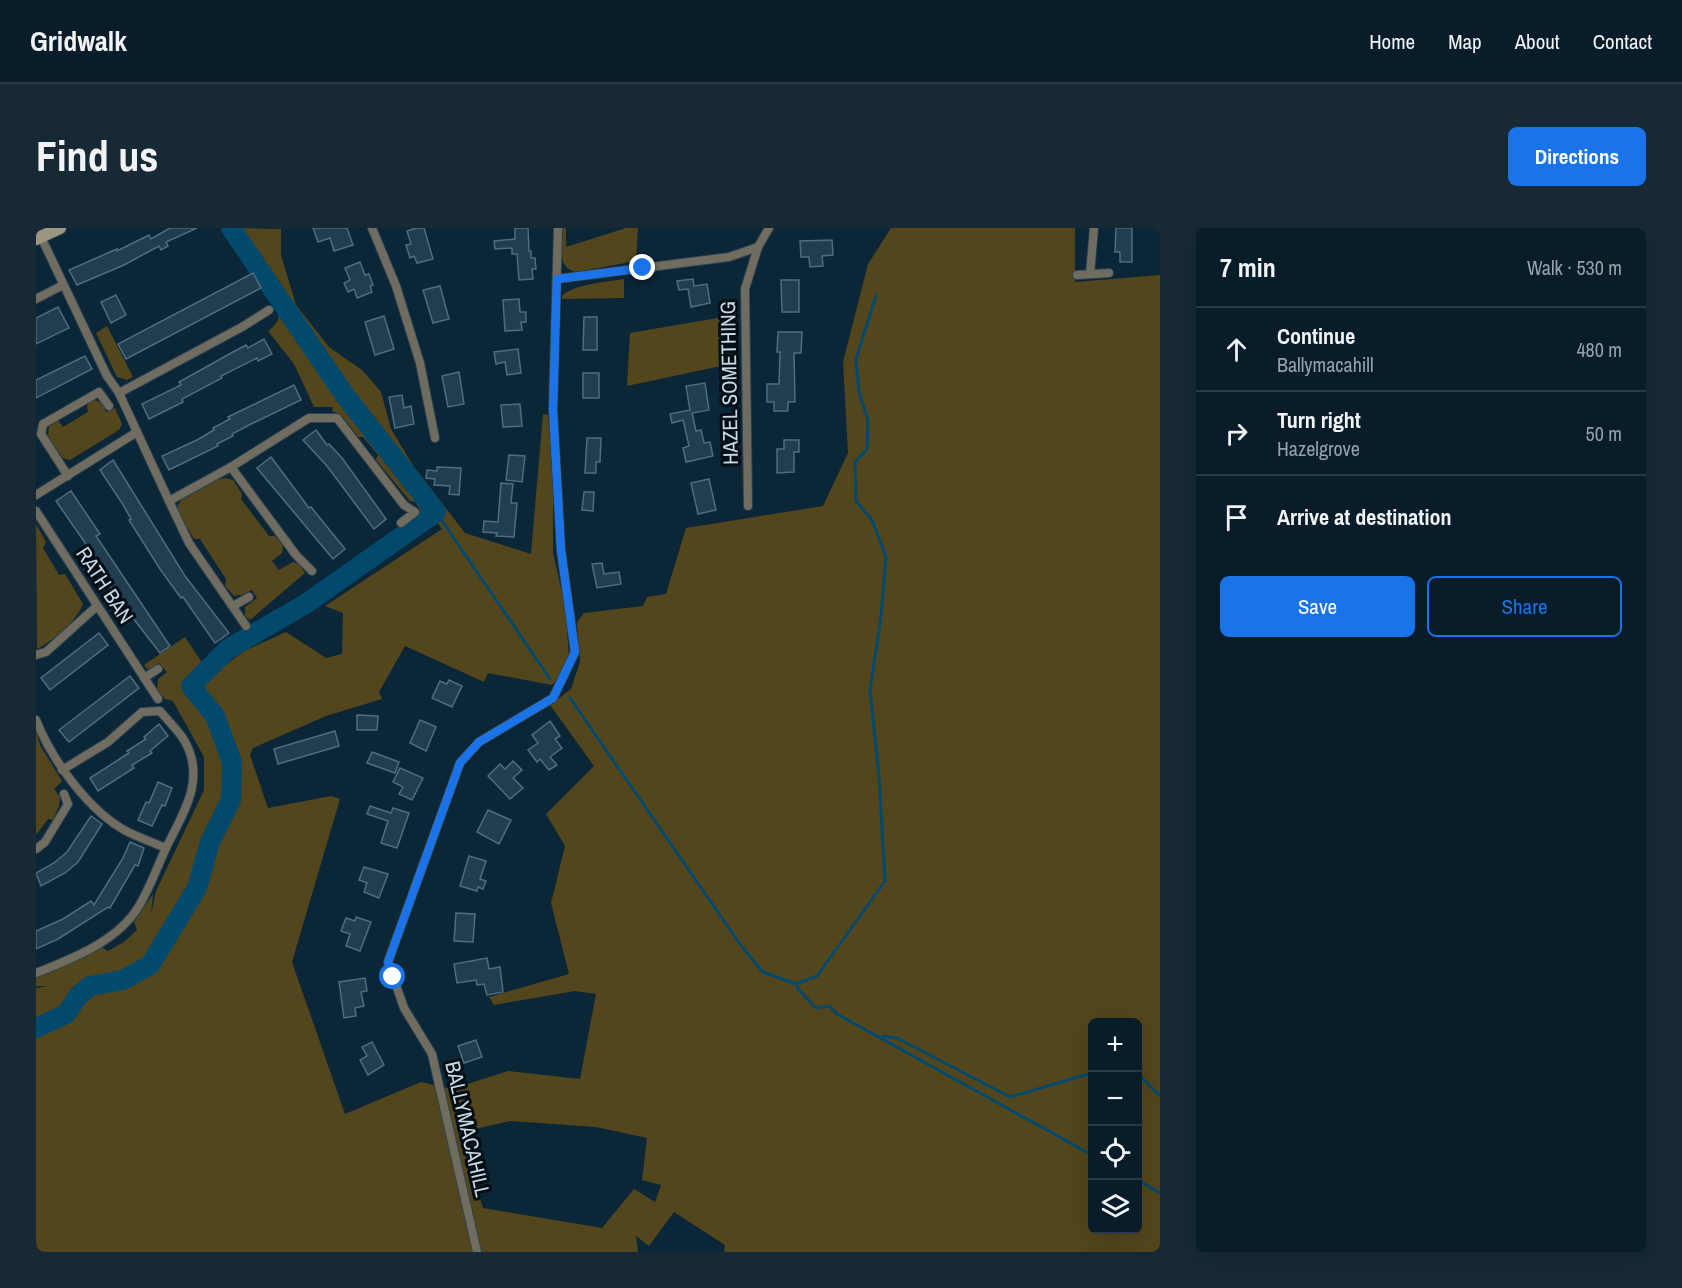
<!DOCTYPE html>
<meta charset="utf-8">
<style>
body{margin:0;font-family:"Archivo Narrow",sans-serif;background:#162935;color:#f1f3f6}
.controls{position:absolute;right:18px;bottom:18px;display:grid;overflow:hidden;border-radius:9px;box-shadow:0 6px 24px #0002}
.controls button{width:54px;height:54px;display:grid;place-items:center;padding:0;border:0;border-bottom:2px solid #293a46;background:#081c29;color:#f1f3f6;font:30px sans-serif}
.stop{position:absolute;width:18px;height:18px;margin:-14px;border:4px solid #1a73e8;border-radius:50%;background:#fff}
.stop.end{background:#1a73e8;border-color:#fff;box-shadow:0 2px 6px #0008}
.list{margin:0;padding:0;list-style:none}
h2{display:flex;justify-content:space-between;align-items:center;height:78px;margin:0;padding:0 24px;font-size:26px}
h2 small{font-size:20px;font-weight:400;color:#98a1a8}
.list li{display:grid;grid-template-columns:39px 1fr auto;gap:18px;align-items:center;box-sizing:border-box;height:84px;padding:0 24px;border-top:2px solid #293a46}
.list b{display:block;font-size:22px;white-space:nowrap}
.list p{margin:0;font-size:20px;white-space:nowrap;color:#98a1a8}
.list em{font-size:20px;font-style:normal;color:#98a1a8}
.actions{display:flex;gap:12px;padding:18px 24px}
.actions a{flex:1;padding:14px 0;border:2px solid #1a73e8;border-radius:9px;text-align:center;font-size:21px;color:#1a73e8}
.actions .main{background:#1a73e8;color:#fff}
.icon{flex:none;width:33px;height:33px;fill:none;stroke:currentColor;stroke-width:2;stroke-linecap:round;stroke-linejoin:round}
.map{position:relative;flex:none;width:1124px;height:1024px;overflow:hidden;border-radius:9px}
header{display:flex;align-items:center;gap:36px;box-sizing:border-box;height:84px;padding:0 30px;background:#081c29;border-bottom:2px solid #293a46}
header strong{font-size:28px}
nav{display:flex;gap:33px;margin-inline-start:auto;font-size:21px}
.intro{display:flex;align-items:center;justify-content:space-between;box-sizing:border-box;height:144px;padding:0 36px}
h1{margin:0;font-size:42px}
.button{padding:15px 27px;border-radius:9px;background:#1a73e8;color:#fff;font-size:21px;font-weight:700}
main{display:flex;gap:36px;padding:0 36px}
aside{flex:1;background:#081c29;border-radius:9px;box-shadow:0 6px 24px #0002}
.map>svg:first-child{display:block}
.green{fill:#53461c;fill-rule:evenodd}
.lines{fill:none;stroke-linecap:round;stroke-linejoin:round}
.stream{stroke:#014a6e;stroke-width:3}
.river{stroke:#014a6e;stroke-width:20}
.building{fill:#223d4f;stroke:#506c80;stroke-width:1.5}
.street-casing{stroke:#2a4353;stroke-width:10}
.secondary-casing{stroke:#2a4353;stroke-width:14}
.street{stroke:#706c5f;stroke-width:8}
.secondary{stroke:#9c9581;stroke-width:12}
.route{stroke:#1a73e8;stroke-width:8}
.labels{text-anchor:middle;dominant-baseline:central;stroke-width:6;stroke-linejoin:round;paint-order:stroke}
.street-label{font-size:21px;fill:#cad9e4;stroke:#040e15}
</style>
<header>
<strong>Gridwalk</strong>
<nav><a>Home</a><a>Map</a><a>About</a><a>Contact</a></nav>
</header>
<div class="intro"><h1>Find us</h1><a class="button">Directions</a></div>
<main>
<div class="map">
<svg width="1124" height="1024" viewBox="0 0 1124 1024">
<rect width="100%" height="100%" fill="#0b2637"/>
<g class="green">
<path d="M188,0L245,1V27L260,77L293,119L326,142L345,164L355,201L378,239L429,305L495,326L507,186L512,187L517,249V325L529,378L533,427L526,446L516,457L452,445L448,454L369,418L343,464L346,471L290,488L217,520L214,527L232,580L295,568L304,571L256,734L309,886L385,854L416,861L472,843L544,851L560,766L539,763L458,777L453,769L533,746L515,675L529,618L510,586L558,538L514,477L535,461L544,434L541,394L548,385L607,378L611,369L630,366L650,300L787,278L812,225L807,134L832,36L855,0H1039V54L1124,47V1024H688L689,1017L638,984L613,1018L600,1008L602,1024H0V760L12,758H0V749L30,737L65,719L72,723L88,714L101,702L98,694L117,666L115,686L120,663L168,562V529L137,473L129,471L121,462L122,451L131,444L123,435L116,440L111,441L108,437L149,409L167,436L157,444L166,455L208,423L250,404L290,430L306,426L307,385L289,378L406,301L295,147L391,285L362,305L361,302L385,283L379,274L374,273L340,232L342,227L327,209H322L306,188L296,183L297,179H278L258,136L232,103C247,92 245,83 233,71L236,66ZM1056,794H1102V1002H1056ZM474,893L560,899L611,910L606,952L625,957L619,974L598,961L566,1000L447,980L422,905Z"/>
<path d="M527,0H530V19L590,0H602L600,33L540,44C520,40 526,17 527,0Z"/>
<path d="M588,51V70L526,71V68C537,56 571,54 588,51Z"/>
<path d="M699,87V135L591,158L594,105Z"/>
<path d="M71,98L97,149L91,152L81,149L60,105Z"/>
<path d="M58,172L66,174L70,184L79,180L86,196L83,202L34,232L27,230L12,209L13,198L22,192L27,199L52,184L51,178L53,173Z"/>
<path d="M190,250L197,252L206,266L205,271L233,308H239L247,317L246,325L236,333L243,342L257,334L263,336L269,345L214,392L209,388V379L221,370L216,362L206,367L198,368L189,358L190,351L164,311H158L142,284V277L146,271L184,251Z"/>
<path d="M0,296L10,314L7,320L23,347L29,346L47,376C40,394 18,412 1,421Z"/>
<path d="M0,503L4,517L26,553L18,561L24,569L23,578L17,592L12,591L0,607Z"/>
</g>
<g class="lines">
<g class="stream">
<path d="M400,284L514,451"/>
<path d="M534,470L706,719L727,744L760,756L763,762L780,780L793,778L801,786L1056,927"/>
<path d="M760,756L781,748L849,653L843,548L834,462L845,389L850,329L836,292L820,273L819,234L831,221L832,192L823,164L820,131L840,68"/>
<path d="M847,808L861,810L974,869L1056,845"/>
<path d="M1102,846L1124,868"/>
<path d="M1102,952L1124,965"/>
</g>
<path class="river" d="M0,800L30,786L42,768L54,758L87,752L114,737L161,660L174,614L195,572L196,534L179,488L155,458L192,421L271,375L400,284L308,166L195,0"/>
</g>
<g class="building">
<path d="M134,0H161L130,14L132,18L125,22L123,18L88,37L41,57L33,42L81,21V23L113,7L115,11Z"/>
<path d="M277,0H311L317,17L298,23L294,10L282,14Z"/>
<path d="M380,0H388L397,31L381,35L378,28L374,30L370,17L375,16L371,3Z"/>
<path d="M479,0H492L493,23H495V30H499L500,41H496L497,51L483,52L481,26H476V20L459,21L458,13L479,11Z"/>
<path d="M1080,0H1096V34H1084V24H1079Z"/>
<path d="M796,12L797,27L786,28L787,38L774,39L773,29H765L764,13Z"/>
<path d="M324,34L329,47L333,46L337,57L334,58L336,64L321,70L318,61L312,64L308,55L314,52L309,40Z"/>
<path d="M217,45L225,60L90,131L82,116Z"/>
<path d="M657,51L658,58L671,56L674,75L655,79L652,61L643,62L641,53Z"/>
<path d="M745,52H763V84H746Z"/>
<path d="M404,58L413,91L397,95L387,62Z"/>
<path d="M80,67L90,87L75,95L65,74Z"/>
<path d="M483,71L484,84H490V94H485L486,102L469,103L467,72Z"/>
<path d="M22,79L33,100L0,116V90Z"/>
<path d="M348,88L358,121L339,127L329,94Z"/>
<path d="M548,89H561V122H547Z"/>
<path d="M742,104H766L765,125H758L759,174H752V183H738V174H731V156H743L744,124H741Z"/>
<path d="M228,111L236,126L222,133L221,130L185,148L186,150L146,171L147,174L113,191L106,176L145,157L143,154L197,124L210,117L212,120Z"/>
<path d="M482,121L485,145L471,147L469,134L460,136L458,124Z"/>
<path d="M49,128L56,141L0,170V152Z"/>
<path d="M423,144L428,176L412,179L406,148Z"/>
<rect x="547" y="145" width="16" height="25"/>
<path d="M669,155L673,182L656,185L660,203L665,202L668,215L674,214L677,228L650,234L647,220L653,218L647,192L636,195L634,186L654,182L650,158Z"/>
<path d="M258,157L265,172L213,197L196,206L197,208L181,216L182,218L133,242L126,228L161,212L178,202L177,200L194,191L192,189Z"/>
<path d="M366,167L368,180L375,178L378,196L359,200L353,169Z"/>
<path d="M484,176L486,198L467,199L465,177Z"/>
<path d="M280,202L291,217L293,216L306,230L350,291L338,301L291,238L267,212Z"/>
<path d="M551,210H565L564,234H560V245H549Z"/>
<path d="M748,212H763V224H758V244L741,245V221H748Z"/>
<path d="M473,227L489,228L486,254L470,252Z"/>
<path d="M235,229L273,280L275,279L309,321L297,331L221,240Z"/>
<path d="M77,232L149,348L193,405L179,415L147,369L145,370L124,341L93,292L95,291L86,275L64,242Z"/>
<path d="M401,239L425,240L423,267L413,266L414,258L398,257L399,251L390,250L391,242L401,243Z"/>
<path d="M673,251L680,282L662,286L655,255Z"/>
<path d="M465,255L477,256L475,275H481L478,309L460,308L461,305L447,304L448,293L462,294Z"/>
<path d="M35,263L64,306L60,308L134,418L124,425L83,372L50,321L52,319L20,273Z"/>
<path d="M548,264H558L557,283L546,282Z"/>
<path d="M566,335L568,346L583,344L585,356L561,360L556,336Z"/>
<path d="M63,405L72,417L14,462L5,450Z"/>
<path d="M94,448L103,460L33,514L23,502Z"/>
<path d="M413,452L426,458L416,479L396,470L404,453L411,456Z"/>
<path d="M321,487L342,488L341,502H321Z"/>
<path d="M384,492L400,499L390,523L374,515Z"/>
<path d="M514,493L524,508L519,511L526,520L514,529L521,537L513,542L504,531L501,534L492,522L502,515L496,507Z"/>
<path d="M123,496L132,508L114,523L116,525L96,537L98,540L62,563L54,550L93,525L91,523L110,511L108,509Z"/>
<path d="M299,503L303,518L242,536L238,521Z"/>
<path d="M336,524L363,534L359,545L331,535Z"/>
<path d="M477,533L486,542L477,550L487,560L474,571L452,548L464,536L469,541Z"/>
<path d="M364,540L387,550L376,572L363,566L367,559L357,554Z"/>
<path d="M122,554L136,560L129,578L126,577L116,598L102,592L110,574L113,575Z"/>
<path d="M334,578L355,585L357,580L373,585L361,620L345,615L352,593L331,586Z"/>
<path d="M452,582L475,592L463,616L441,604Z"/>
<path d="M55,588L66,596L42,634L29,645L5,658L0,645L18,635L31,624Z"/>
<path d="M94,614L108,620L102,638L99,637L74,680L72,679L22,711L0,721V703L27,691L55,673L58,677L87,630Z"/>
<path d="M433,628L450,633L444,651L450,653L447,661L442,659L441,663L424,658Z"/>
<path d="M328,639L352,646L343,670L328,664L331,655L323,652Z"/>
<path d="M420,685L439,686L437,714L418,713Z"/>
<path d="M320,689L335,694L324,723L310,718L314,706L305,703L310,690L319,693Z"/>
<path d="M451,730L453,741L464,739L467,764L451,767L448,756L441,757L440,752L421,755L418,736Z"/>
<path d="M329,750L331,763L325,764L328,778L319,780L320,788L308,790L303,754Z"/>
<path d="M440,812L446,829L428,835L422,818Z"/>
<path d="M336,814L348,837L332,847L324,832L331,828L326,819Z"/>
</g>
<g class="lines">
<g class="street-casing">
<g id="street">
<path d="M336,0L360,58L384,135L399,210"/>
<path d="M5,9L71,148L83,165L206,99L233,82"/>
<path d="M1054,46L1058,0"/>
<path d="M1041,47L1073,45"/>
<path d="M521,51L693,29L722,19"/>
<path d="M0,71L27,57"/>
<path d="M83,165L133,273L195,239L273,190H301L368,277L379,284L365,295"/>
<path d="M195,239L260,327L276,343"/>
<path d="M32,248L5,206L7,196L63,164L73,178"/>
<path d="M0,267L101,204"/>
<path d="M133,273L153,315L210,398"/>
<path d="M712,278L709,61L722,19L733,0"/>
<path d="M0,283L122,471"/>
<path d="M197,378L213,369"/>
<path d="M0,427L10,424L61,378"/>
<path d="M108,450L122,441"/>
<path d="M0,492C16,532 53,584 92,604C104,610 118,615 130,620C121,639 111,668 99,684C77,715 35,731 0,745"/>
<path d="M26,542L72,514L106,484L124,483C132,493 142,502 148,512C171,551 147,585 130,620"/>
<path d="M0,621L9,614L32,576L28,566"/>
<path d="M441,1024L396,826L368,780L352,734L424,535L443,514L517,470L539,424L525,322L517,182L522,0"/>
</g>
</g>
<g class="secondary-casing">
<path id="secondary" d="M0,11L24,0"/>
</g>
<use href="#street" class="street"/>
<use href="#secondary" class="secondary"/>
</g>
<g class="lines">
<path class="route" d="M357,749L352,734L424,535L443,514L517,470L539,424L525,322L517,182L521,51L607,40"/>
</g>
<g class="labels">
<g class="street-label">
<text transform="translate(693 155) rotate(-91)">HAZEL SOMETHING</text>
<text transform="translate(69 357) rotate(57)">RATH BAN</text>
<text transform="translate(432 901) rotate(77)">BALLYMACAHILL</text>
</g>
</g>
</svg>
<div class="controls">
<button>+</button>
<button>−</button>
<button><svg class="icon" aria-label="locate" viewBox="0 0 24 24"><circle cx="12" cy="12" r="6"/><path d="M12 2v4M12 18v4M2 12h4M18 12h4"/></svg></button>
<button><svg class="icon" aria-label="layers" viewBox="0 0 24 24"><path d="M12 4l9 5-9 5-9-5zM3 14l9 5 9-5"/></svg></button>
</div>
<div class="stop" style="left:357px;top:749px"></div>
<div class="stop end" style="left:607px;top:40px"></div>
</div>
<aside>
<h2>7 min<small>Walk · 530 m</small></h2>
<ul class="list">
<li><svg class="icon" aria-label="ahead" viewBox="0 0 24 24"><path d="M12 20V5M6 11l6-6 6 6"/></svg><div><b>Continue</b><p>Ballymacahill</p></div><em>480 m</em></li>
<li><svg class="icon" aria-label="right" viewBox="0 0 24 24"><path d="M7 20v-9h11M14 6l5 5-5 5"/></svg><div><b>Turn right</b><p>Hazelgrove</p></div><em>50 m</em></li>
<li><svg class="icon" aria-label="arrive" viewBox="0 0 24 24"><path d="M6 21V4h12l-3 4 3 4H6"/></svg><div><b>Arrive at destination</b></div></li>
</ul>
<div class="actions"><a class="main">Save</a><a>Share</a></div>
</aside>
</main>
